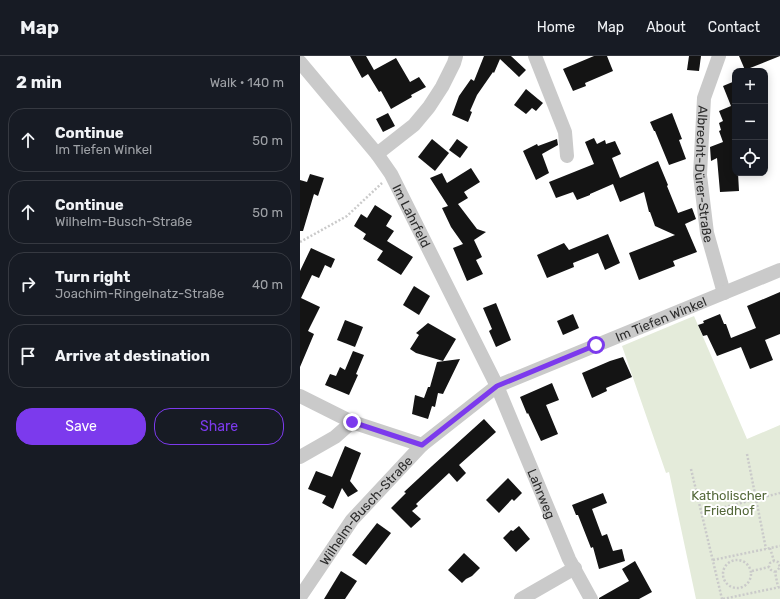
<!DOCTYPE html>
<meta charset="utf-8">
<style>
body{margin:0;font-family:Rubik,sans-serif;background:#242831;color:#f1f3f6}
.controls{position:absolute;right:12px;top:12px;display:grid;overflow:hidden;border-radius:8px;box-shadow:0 2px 10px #0003}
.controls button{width:36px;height:36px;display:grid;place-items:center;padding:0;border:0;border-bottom:1px solid #363941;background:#171b24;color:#f1f3f6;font:20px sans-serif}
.stop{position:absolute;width:12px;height:12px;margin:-9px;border:3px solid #7c3aed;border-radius:50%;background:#fff}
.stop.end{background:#7c3aed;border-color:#fff;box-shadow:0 1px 4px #0008}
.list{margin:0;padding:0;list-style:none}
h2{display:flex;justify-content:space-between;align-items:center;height:52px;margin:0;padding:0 16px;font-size:17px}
h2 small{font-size:13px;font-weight:400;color:#9ea1a6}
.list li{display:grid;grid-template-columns:26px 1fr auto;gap:12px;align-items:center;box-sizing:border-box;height:64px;margin:0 8px 8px;padding:0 8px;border:1px solid #363941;border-radius:16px}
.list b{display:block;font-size:15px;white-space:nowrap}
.list p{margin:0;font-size:13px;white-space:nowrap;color:#9ea1a6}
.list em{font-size:13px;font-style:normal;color:#9ea1a6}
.actions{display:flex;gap:8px;padding:12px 16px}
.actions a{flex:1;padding:9px 0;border:1px solid #7c3aed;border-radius:16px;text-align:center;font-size:14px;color:#7c3aed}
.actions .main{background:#7c3aed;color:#fff}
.icon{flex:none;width:22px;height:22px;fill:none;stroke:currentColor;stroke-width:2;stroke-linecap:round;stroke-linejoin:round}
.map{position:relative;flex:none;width:480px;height:543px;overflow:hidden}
header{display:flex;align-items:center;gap:24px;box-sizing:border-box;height:56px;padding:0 20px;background:#171b24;border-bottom:1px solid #363941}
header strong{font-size:19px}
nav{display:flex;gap:22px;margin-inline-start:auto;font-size:14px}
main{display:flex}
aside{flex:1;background:#171b24}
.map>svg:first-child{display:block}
.green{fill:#e4ebda}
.building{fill:#141414}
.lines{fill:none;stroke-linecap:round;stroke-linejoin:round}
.path{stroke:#cacaca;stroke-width:2.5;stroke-dasharray:2 2;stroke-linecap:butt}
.street{stroke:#cacaca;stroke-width:14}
.route{stroke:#7c3aed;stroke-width:5}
.labels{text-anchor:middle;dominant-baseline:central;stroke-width:4;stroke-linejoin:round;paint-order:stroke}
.street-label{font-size:13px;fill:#2d2d2d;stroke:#fff}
.park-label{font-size:13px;fill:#54683a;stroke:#fff}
</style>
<header>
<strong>Map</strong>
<nav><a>Home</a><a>Map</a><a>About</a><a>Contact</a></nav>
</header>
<main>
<aside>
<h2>2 min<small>Walk · 140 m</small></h2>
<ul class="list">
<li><svg class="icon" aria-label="ahead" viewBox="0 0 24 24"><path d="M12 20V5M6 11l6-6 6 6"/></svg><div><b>Continue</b><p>Im Tiefen Winkel</p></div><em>50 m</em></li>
<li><svg class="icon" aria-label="ahead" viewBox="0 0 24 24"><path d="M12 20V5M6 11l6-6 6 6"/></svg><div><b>Continue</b><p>Wilhelm-Busch-Straße</p></div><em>50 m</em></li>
<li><svg class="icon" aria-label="right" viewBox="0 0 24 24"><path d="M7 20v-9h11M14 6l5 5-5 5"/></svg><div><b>Turn right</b><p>Joachim-Ringelnatz-Straße</p></div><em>40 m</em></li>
<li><svg class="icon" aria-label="arrive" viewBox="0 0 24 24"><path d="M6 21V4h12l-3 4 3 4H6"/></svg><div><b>Arrive at destination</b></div></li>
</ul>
<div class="actions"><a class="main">Save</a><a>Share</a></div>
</aside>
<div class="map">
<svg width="480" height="543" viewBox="0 0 480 543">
<rect width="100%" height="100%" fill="#fff"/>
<path class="green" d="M394,260L447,383L480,369V543H396L369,416L366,417L322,290Z"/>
<g class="building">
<path d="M50,0H66L74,14L96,2L110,26L119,21L126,31L111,39L112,41L91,53L81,35L79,36L68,18L62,22Z"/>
<path d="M184,0H211L226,14L219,21L200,3L194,17L193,16L177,39L170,55L172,56L168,66L152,59L159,40L171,23L174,25Z"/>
<path d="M294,0H307L313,15L285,27L286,30L273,35L263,13Z"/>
<path d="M389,0H401L399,15L387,14Z"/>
<path d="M439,0H480L445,14Z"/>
<path d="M435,25V117H438L439,135L420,136L417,102L411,105L410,91L423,86L419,75L421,74L419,67L423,65L419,55L431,50L423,30Z"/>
<path d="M226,33L238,43L243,47L236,55L232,52L226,58L214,49Z"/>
<path d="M88,57L95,70L83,76L76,63Z"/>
<path d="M372,57L382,83L379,84L386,103L369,109L355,75H354L350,66Z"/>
<path d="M294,82L297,88L305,84L306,88L315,85L321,98L312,102L320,122L358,105L368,129L367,130L378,157L392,152L396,163L385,168L397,196L373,205L375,210L339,224L329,197L375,179L355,170L350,156H349L344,136L320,146L313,128L290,138V139L277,144L273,136L256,142L249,126L294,108L285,86Z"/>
<path d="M132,83L149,97L135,115L118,101Z"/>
<path d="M157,83L168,91L160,102L149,94Z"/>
<path d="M257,83L258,89L242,98L249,117L236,124L223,95L237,88L238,90Z"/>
<path d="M171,112L180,126L164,136L168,142L158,148L177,173L186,176L174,184L182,201L176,204L183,218L167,225L153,192L163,188L151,171L142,152L148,150L130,122L142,117L147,127Z"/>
<path d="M10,118L24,122L18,140L14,138L3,175H0V124L7,126Z"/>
<path d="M75,149L92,160L86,170L94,175L87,185L113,201L101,219L77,204L83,195L63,183L66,178L54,170L61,158L67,162Z"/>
<path d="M308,178L320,207L305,214L298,197L273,207L274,211L247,222L237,199L264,187L269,194Z"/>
<path d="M11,192L35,203L31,212L25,209L19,222L12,219L1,242L20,251L8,275L14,278L0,311V215Z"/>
<path d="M114,230L130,240L119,259L103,249Z"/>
<path d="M480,236V278L465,284L473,304L450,313L441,291L417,300L407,279L403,280L398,269L404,267L403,265L420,258L424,268H426L431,282L456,272L447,250Z"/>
<path d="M196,247L211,284L196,291L189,275L192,273L183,252Z"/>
<path d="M273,258L279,272L263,279L257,265Z"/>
<path d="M45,264L63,271L55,291L37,284Z"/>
<path d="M128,267L156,283L143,305L116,297L110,293L119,279L116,277Z"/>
<path d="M53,295L64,299L56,318L58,319L49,339L25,329L30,318L36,320L40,311L45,314Z"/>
<path d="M323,301L332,321L306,332L307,335L292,342L282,317L310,305Z"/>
<path d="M160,303L143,338L138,337L135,351L132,350L128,363L112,358L115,339L124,342L128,331H130L137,306Z"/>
<path d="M252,327L259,344L246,349L258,378L241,385L228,357L227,358L220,341Z"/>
<path d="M184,363L196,376L159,409L166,417L157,426L149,417L116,448L118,450L112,455L121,463L111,472L91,452L106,437L104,436L132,410Z"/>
<path d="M45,390L61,397L50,425L58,435L48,441L42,432L33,453L22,447L26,440L8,433L16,415L32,421Z"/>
<path d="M208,422L222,437L214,445L212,443L199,457L186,444Z"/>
<path d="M303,437L307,447L292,453L302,480L307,478L313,495L322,493L325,505L299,513L293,491L291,492L278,459H276L272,449Z"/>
<path d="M77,467L91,477L66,509L52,499Z"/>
<path d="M219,470L230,483L216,496L203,482L211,474L213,475Z"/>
<path d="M164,497L180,512L172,520L166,523L162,527L148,514Z"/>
<path d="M335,505L352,536L339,543H299V542L329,525L322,513Z"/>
<path d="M41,515L57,525L45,543H24Z"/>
</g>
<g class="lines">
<g class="path">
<path d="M0,186L47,160L82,127"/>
<path d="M447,398L466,493"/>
<path d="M391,413L422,543"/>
<path d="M401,457L480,437"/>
<path d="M470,492L474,505"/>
<circle cx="437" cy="518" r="14"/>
<path d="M413,504L480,490"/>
<path d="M452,515L469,511"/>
<path d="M475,516L477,515L480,511L478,506L474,505L470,507L469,511L471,514L475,516L478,531"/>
<path d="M423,543L480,531"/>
</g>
<g class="street">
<path d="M235,0L265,76L267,100"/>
<path id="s1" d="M419,0L404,42L400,119L407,177L424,237"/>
<path id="s2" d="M0,6L77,98L91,118L197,330L269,503L291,543"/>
<path d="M77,98L114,69L129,51L142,31L154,7L156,0"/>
<path d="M0,340L52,366L122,389"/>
<path d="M0,401L35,381L52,366"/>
<path id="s3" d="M0,541L52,464L122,389L197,330L480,214"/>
<path d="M221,543L275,512"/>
</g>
</g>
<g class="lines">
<path class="route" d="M52,366L122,389L197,330L296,289"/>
</g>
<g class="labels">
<g class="street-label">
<text stroke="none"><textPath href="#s1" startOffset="121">Albrecht-Dürer-Straße</textPath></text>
<text stroke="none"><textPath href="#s2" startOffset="191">Im Lahrfeld</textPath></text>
<text stroke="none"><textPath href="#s3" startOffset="468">Im Tiefen Winkel</textPath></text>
<text stroke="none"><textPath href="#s2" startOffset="498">Lahrweg</textPath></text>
<text stroke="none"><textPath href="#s3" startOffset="109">Wilhelm-Busch-Straße</textPath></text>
</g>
<g class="park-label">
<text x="429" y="439">Katholischer<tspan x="429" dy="15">Friedhof</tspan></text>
</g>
</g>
</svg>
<div class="controls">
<button>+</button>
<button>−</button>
<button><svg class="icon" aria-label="locate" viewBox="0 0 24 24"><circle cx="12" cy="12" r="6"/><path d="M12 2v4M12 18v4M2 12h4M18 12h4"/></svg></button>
</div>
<div class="stop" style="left:296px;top:289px"></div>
<div class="stop end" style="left:52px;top:366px"></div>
</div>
</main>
